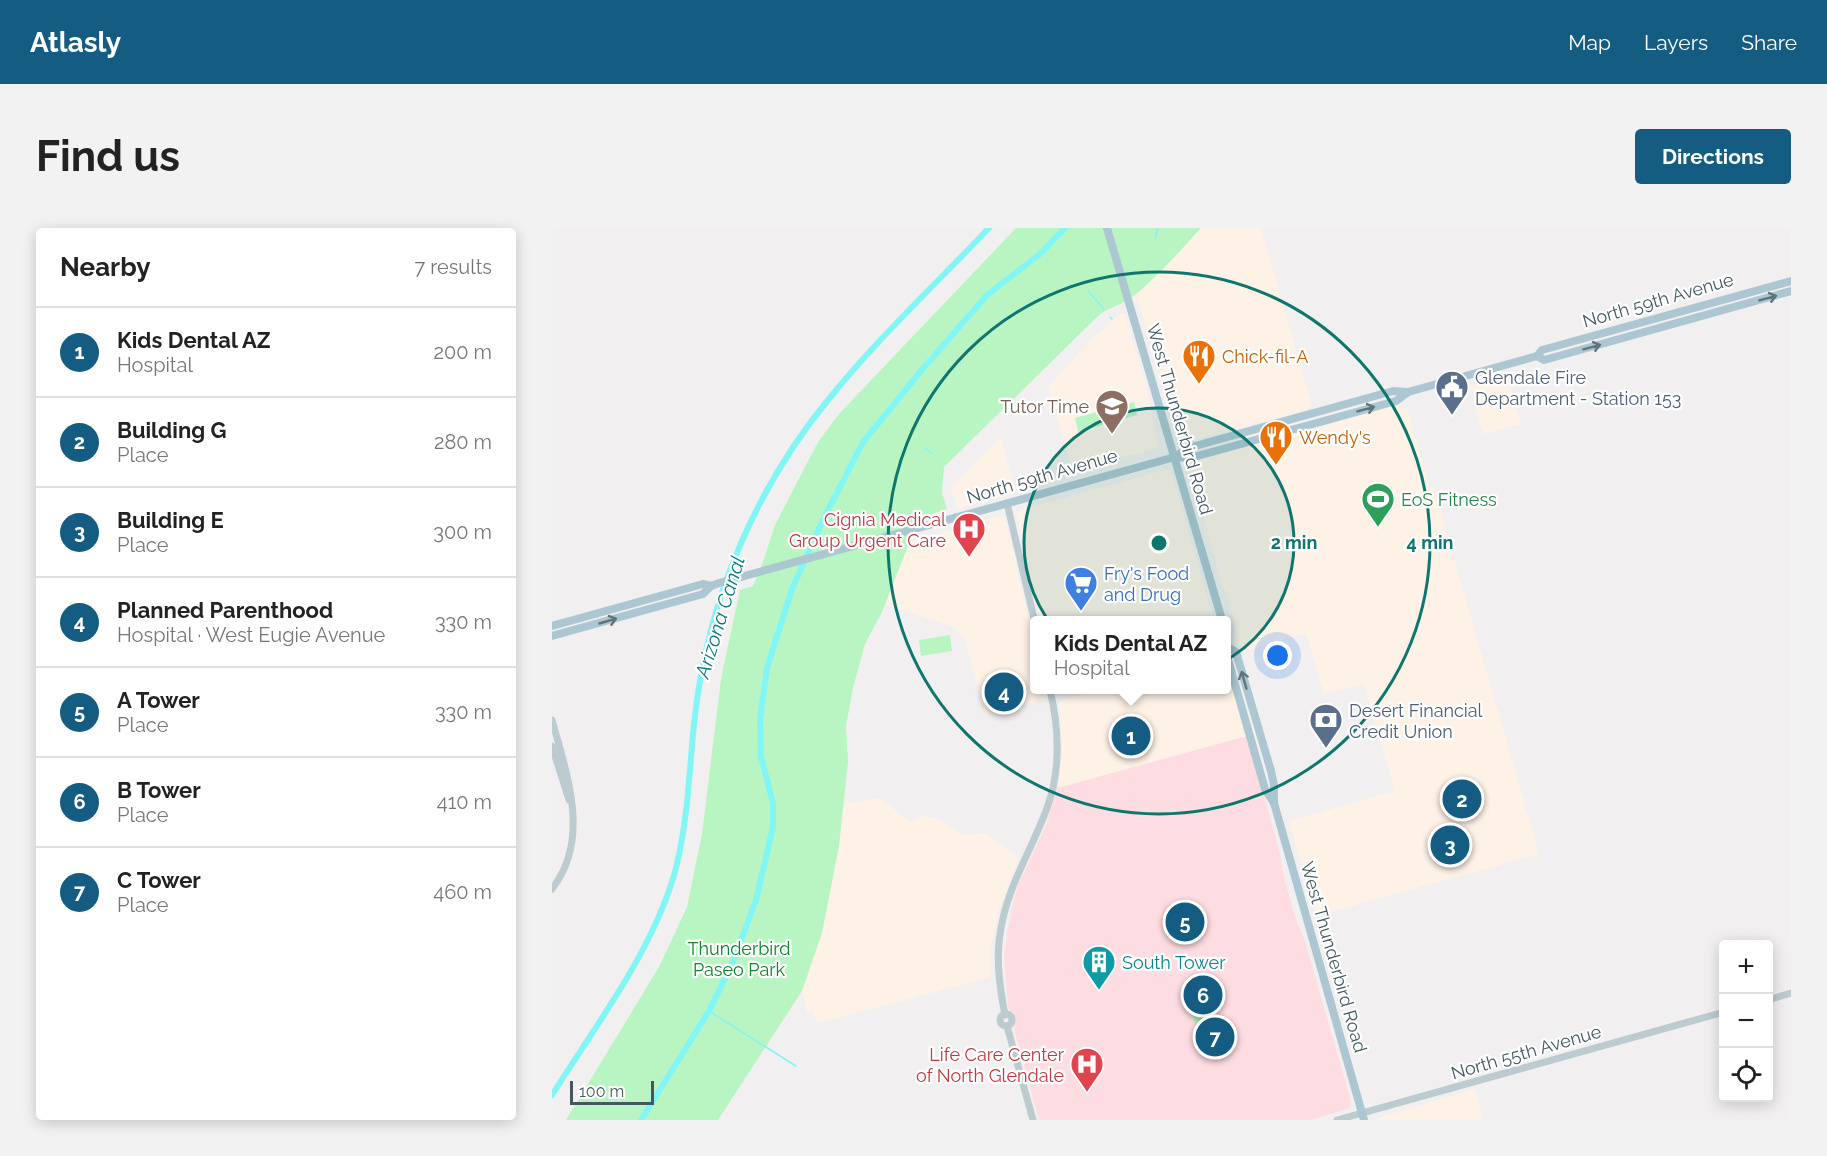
<!DOCTYPE html>
<meta charset="utf-8">
<style>
body{margin:0;font-family:Raleway,sans-serif;background:#f2f2f2;color:#222}
.controls{position:absolute;right:18px;bottom:18px;display:grid;overflow:hidden;border-radius:6px;box-shadow:0 3px 15px #0003}
.controls button{width:54px;height:54px;display:grid;place-items:center;padding:0;border:0;border-bottom:2px solid #e0e0e0;background:#fff;color:#222;font:30px sans-serif}
.scale{position:absolute;left:18px;bottom:15px;width:84px;box-sizing:border-box;padding-left:6px;border:3px solid #45585f;border-top:0;font-size:16px;line-height:21px;white-space:nowrap;color:#45585f;-webkit-text-stroke:4px #fff;paint-order:stroke}
.you{position:absolute;left:726px;top:428px;width:21px;height:21px;margin:-15px;border:4px solid #fff;border-radius:50%;background:#1a73e8;box-shadow:0 0 0 9px #1a73e833}
.badge{display:grid;place-items:center;width:39px;height:39px;border-radius:50%;background:#145c82;color:#fff;font-size:20px;font-weight:700}
.pin{position:absolute;translate:-50% -50%;border:3px solid #fff;box-shadow:0 2px 6px #0006}
.popup{position:absolute;left:478px;top:388px;width:201px;height:78px;box-sizing:border-box;display:grid;place-content:center;border-radius:6px;background:#fff;filter:drop-shadow(0 2px 4px #0005);font-size:20px;white-space:nowrap;color:#767676}
.popup b{font-size:22px;color:#222}
.popup::after{content:'';position:absolute;left:50%;top:100%;margin-left:-12px;border:12px solid transparent;border-top-color:#fff}
.list{margin:0;padding:0;list-style:none}
h2{display:flex;justify-content:space-between;align-items:center;height:78px;margin:0;padding:0 24px;font-size:26px}
h2 small{font-size:20px;font-weight:400;color:#767676}
.list li{display:grid;grid-template-columns:39px 1fr auto;gap:18px;align-items:center;box-sizing:border-box;height:90px;padding:0 24px;border-top:2px solid #e0e0e0}
.list b{display:block;font-size:22px;white-space:nowrap}
.list p{margin:0;font-size:20px;white-space:nowrap;color:#767676}
.list em{font-size:20px;font-style:normal;color:#767676}
.icon{flex:none;width:33px;height:33px;fill:none;stroke:currentColor;stroke-width:2;stroke-linecap:round;stroke-linejoin:round}
.map{position:relative;flex:none;width:1239px;height:892px;overflow:hidden;border-radius:6px}
header{display:flex;align-items:center;gap:36px;box-sizing:border-box;height:84px;padding:0 30px;background:#145c82;color:#fff}
header strong{font-size:28px}
nav{display:flex;gap:33px;margin-inline-start:auto;font-size:21px}
.intro{display:flex;align-items:center;justify-content:space-between;box-sizing:border-box;height:144px;padding:0 36px}
h1{margin:0;font-size:42px}
.button{padding:15px 27px;border-radius:6px;background:#145c82;color:#fff;font-size:21px;font-weight:700}
main{display:flex;gap:36px;padding:0 36px}
aside{flex:1;background:#fff;border-radius:6px;box-shadow:0 3px 15px #0003}
.map>svg:first-child{display:block}
.commercial{fill:#fef2e7}
.medical{fill:#fedde2}
.green{fill:#b9f4c3}
.lines{fill:none;stroke-linecap:round;stroke-linejoin:round}
.stream{stroke:#81f6f5;stroke-width:1.5}
.canal{stroke:#81f6f5;stroke-width:6}
.minor{stroke:#bbcbd0;stroke-width:7}
.major{stroke:#acc7d1;stroke-width:8}
.oneway{stroke:#5f747c}
.ring{fill:none;stroke:#0f766e;stroke-width:3}
.labels{text-anchor:middle;dominant-baseline:central;stroke-width:4.5;stroke-linejoin:round;paint-order:stroke}
.street-label{font-size:18px;fill:#45585f;stroke:#fff}
.food-label{font-size:18px;fill:#c56008;stroke:#fff;text-anchor:start}
.service-label{font-size:18px;fill:#4e5e75;stroke:#fff;text-anchor:start}
.education-label{font-size:18px;fill:#785e54;stroke:#fff;text-anchor:end}
.leisure-label{font-size:18px;fill:#27864d;stroke:#fff;text-anchor:start}
.health-label{font-size:18px;fill:#be3a42;stroke:#fff;text-anchor:end}
.shop-label{font-size:18px;fill:#366cbe;stroke:#fff;text-anchor:start}
.park-label{font-size:18px;fill:#0c842e;stroke:#fff}
.culture-label{font-size:18px;fill:#0d838f;stroke:#fff;text-anchor:start}
.water-label{font-size:20px;font-style:italic;fill:#067d7c;stroke:#fff}
.centre{fill:#0f766e;stroke:#fff;stroke-width:3}
.ring-label{font-size:18px;text-anchor:middle;font-weight:bold;fill:#0f766e;stroke:#fff;stroke-width:4.5;stroke-linejoin:round;paint-order:stroke}
</style>
<header>
<strong>Atlasly</strong>
<nav><a>Map</a><a>Layers</a><a>Share</a></nav>
</header>
<div class="intro"><h1>Find us</h1><a class="button">Directions</a></div>
<main>
<aside>
<h2>Nearby<small>7 results</small></h2>
<ul class="list">
<li><span class="badge">1</span><div><b>Kids Dental AZ</b><p>Hospital</p></div><em>200 m</em></li>
<li><span class="badge">2</span><div><b>Building G</b><p>Place</p></div><em>280 m</em></li>
<li><span class="badge">3</span><div><b>Building E</b><p>Place</p></div><em>300 m</em></li>
<li><span class="badge">4</span><div><b>Planned Parenthood</b><p>Hospital · West Eugie Avenue</p></div><em>330 m</em></li>
<li><span class="badge">5</span><div><b>A Tower</b><p>Place</p></div><em>330 m</em></li>
<li><span class="badge">6</span><div><b>B Tower</b><p>Place</p></div><em>410 m</em></li>
<li><span class="badge">7</span><div><b>C Tower</b><p>Place</p></div><em>460 m</em></li>
</ul>
</aside>
<div class="map">
<svg width="1239" height="892" viewBox="0 0 1239 892">
<rect width="100%" height="100%" fill="#f2eff0"/>
<g class="commercial">
<path d="M649,0H709L759,175L755,181L636,214L630,208L617,162L610,151L584,66Z"/>
<path d="M572,85L597,168L606,219L585,227H578L544,237L522,248L496,159L545,105H548L566,87Z"/>
<path d="M955,146L969,196L931,206L917,158Z"/>
<path d="M847,177L855,181L877,257L882,261L987,626L767,687L763,684L737,593L843,563L812,456L772,466L754,405L689,424L675,365L670,358L637,239L642,233Z"/>
<path d="M449,209L464,264L405,281L399,260Z"/>
<path d="M612,242L617,243L621,248L662,392H488L464,285L468,282Z"/>
<path d="M447,288L452,289L454,292L483,420V462H492L495,471L434,488L413,412L407,403L401,399L332,376L357,314Z"/>
<path d="M675,439L695,508L506,560L510,522L507,477L509,472L547,462H675Z"/>
<path d="M328,570L358,594L370,588L383,590L412,607L433,605L467,630L447,680L438,726L439,749L266,795L260,784L255,785L250,763L270,705L287,618L292,574L303,575Z"/>
<path d="M923,861L931,892H825L826,890Z"/>
</g>
<path class="medical" d="M695,508L727,622L732,649L742,686L752,710L799,873L798,880L759,892H487L456,779L452,725L460,678L466,658L495,595L505,560Z"/>
<g class="green">
<path d="M464,0H649C630,21 605,49 583,67C572,76 558,79 547,87L392,239L390,265L395,281L367,290L330,384L313,416L301,460L294,498L296,534L287,618L270,705L250,763L166,892H14L107,739L135,679L150,606L169,451L188,362L201,358L211,334L223,297L266,214L287,186Z"/>
<path d="M582,174L585,187L526,204L523,190Z"/>
<path d="M398,407L400,423L369,428L367,412Z"/>
<path d="M636,772H639L658,782V787L649,803L644,800Z"/>
</g>
<g class="lines">
<g class="stream">
<path d="M603,10L606,0"/>
<path d="M536,63L552,81"/>
<path d="M558,89L560,91"/>
<path d="M373,220L379,225"/>
<path d="M157,783L244,838"/>
</g>
<g class="canal">
<path d="M0,867C44,797 103,720 124,640C135,596 137,551 141,506C146,452 158,396 177,345C200,284 234,223 276,172C325,111 383,57 437,0"/>
<path d="M89,892L157,783L181,734L204,672L221,599V575L209,529L208,491L215,440L240,361L272,290L311,214L368,144L435,67L488,26L513,0"/>
</g>
<g class="minor">
<path d="M455,275L483,395"/>
<path d="M0,492C15,547 39,611 0,661"/>
<path d="M0,518L17,572"/>
<path d="M1216,772L1239,765"/>
<circle cx="454" cy="792" r="6"/>
<path d="M453,787C447,756 443,726 450,695C458,654 481,619 495,580C509,543 507,499 498,462"/>
<path d="M455,798L481,892"/>
<path d="M785,892L1172,784"/>
</g>
<g class="major">
<path d="M555,0L670,392"/>
<path d="M985,128L992,132L1239,63"/>
<path d="M623,229L638,230L844,173L856,164L985,128L990,122L1239,53"/>
<path d="M0,398L151,356L159,358L167,355L623,229L636,220L841,163L856,164"/>
<path d="M0,408L151,366L159,358"/>
<path d="M677,420L684,424L719,543L722,557V575L812,892"/>
<path d="M675,428L713,561L722,575"/>
</g>
</g>
<defs><path id="oneway-shaft" d="M-6 0H5M1.5-3L5.5 0L1.5 3" fill="none" stroke-width="1.6" stroke-linecap="round" stroke-linejoin="round" transform="scale(1.5)"/></defs>
<g class="oneway">
<use href="#oneway-shaft" transform="translate(1216 70) rotate(-15)"/>
<use href="#oneway-shaft" transform="translate(1040 119) rotate(-15)"/>
<use href="#oneway-shaft" transform="translate(814 181) rotate(-15)"/>
<use href="#oneway-shaft" transform="translate(56 393) rotate(-16)"/>
<use href="#oneway-shaft" transform="translate(692 452) rotate(-106)"/>
</g>
<circle cx="607" cy="315" r="135" fill="#0f766e" fill-opacity=".12"/>
<g class="ring">
<circle cx="607" cy="315" r="135"/>
<circle cx="607" cy="315" r="271"/>
</g>
<defs>
<g id="restaurant-pin" transform="scale(1.725)"><path d="M0 17L-7.5 6A9.5 9.5 0 1 1 7.5 6Z" fill="#e8710a" stroke="#fff"/><path d="M-5-6h1v4h1v-4h1v4h1v-4h1v5L-1.5 .5V6h-2V.5L-5-1ZM5-6V6H3V1.5H1.5Q1.5-4 5-6Z" fill="#fff"/></g>
<g id="civic-pin" transform="scale(1.725)"><path d="M0 17L-7.5 6A9.5 9.5 0 1 1 7.5 6Z" fill="#5c6f8a" stroke="#fff"/><path d="M-.6-6.5H3V-4.5H.6V-3L4-1V1h2V6H-6V1h2V-1L-.6-3ZM-1.2 2.5V6h2.4V2.5Z" fill="#fff"/></g>
<g id="school-pin" transform="scale(1.725)"><path d="M0 17L-7.5 6A9.5 9.5 0 1 1 7.5 6Z" fill="#8d6e63" stroke="#fff"/><path d="M0-5L7-2L0 1L-7-2ZM-4 1L0 2.5L4 1V4Q0 6-4 4Z" fill="#fff"/></g>
<g id="stadium-pin" transform="scale(1.725)"><path d="M0 17L-7.5 6A9.5 9.5 0 1 1 7.5 6Z" fill="#2e9e5b" stroke="#fff"/><path d="M0-5a6.5 5 0 1 0 0 10a6.5 5 0 1 0 0-10ZM-3.5-1.8h7v3.6h-7Z" fill="#fff"/></g>
<g id="hospital-pin" transform="scale(1.725)"><path d="M0 17L-7.5 6A9.5 9.5 0 1 1 7.5 6Z" fill="#e0444e" stroke="#fff"/><path d="M-5-5h3v3.5h4V-5h3V5h-3V1.5h-4V5h-3Z" fill="#fff"/></g>
<g id="supermarket-pin" transform="scale(1.725)"><path d="M0 17L-7.5 6A9.5 9.5 0 1 1 7.5 6Z" fill="#3f7fe0" stroke="#fff"/><path d="M-6-5.5h2.5l.6 2H6L4.5 2H-2.5L-4.4-4H-6ZM-1.5 3.2a1.3 1.3 0 1 0 .1 0ZM3 3.2a1.3 1.3 0 1 0 .1 0Z" fill="#fff"/></g>
<g id="bank-pin" transform="scale(1.725)"><path d="M0 17L-7.5 6A9.5 9.5 0 1 1 7.5 6Z" fill="#5c6f8a" stroke="#fff"/><path d="M-6-4H6V4H-6ZM0-2.3a2.3 2.3 0 1 0 0 4.6a2.3 2.3 0 1 0 0-4.6Z" fill="#fff"/></g>
<g id="building-pin" transform="scale(1.725)"><path d="M0 17L-7.5 6A9.5 9.5 0 1 1 7.5 6Z" fill="#0f9aa8" stroke="#fff"/><path d="M-4-6H4V6H1V3H-1V6H-4ZM-2.5-4.3h1.7v1.8h-1.7ZM.8-4.3h1.7v1.8H.8ZM-2.5-1h1.7V.8h-1.7ZM.8-1h1.7V.8H.8Z" fill="#fff"/></g>
</defs>
<g fill-rule="evenodd">
<use href="#restaurant-pin" x="647" y="128"/>
<use href="#civic-pin" x="900" y="159"/>
<use href="#school-pin" x="560" y="178"/>
<use href="#restaurant-pin" x="724" y="209"/>
<use href="#stadium-pin" x="826" y="271"/>
<use href="#hospital-pin" x="417" y="301"/>
<use href="#supermarket-pin" x="529" y="355"/>
<use href="#bank-pin" x="774" y="492"/>
<use href="#building-pin" x="547" y="734"/>
<use href="#hospital-pin" x="535" y="836"/>
</g>
<g class="labels">
<g class="street-label">
<text transform="translate(1106 72) rotate(-16)">North 59th Avenue</text>
<text transform="translate(628 191) rotate(74)">West Thunderbird Road</text>
<text transform="translate(490 248) rotate(-16)">North 59th Avenue</text>
<text transform="translate(782 729) rotate(74)">West Thunderbird Road</text>
<text transform="translate(974 824) rotate(-16)">North 55th Avenue</text>
</g>
<g class="food-label">
<text x="670" y="128">Chick-fil-A</text>
<text x="747" y="209">Wendy's</text>
</g>
<g class="service-label">
<text x="923" y="149">Glendale Fire<tspan x="923" dy="21">Department - Station 153</tspan></text>
<text x="797" y="482">Desert Financial<tspan x="797" dy="21">Credit Union</tspan></text>
</g>
<g class="education-label">
<text x="537" y="178">Tutor Time</text>
</g>
<g class="leisure-label">
<text x="849" y="271">EoS Fitness</text>
</g>
<g class="health-label">
<text x="394" y="291">Cignia Medical<tspan x="394" dy="21">Group Urgent Care</tspan></text>
<text x="512" y="826">Life Care Center<tspan x="512" dy="21">of North Glendale</tspan></text>
</g>
<g class="shop-label">
<text x="552" y="345">Fry's Food<tspan x="552" dy="21">and Drug</tspan></text>
</g>
<g class="park-label">
<text x="187" y="720">Thunderbird<tspan x="187" dy="21">Paseo Park</tspan></text>
</g>
<g class="culture-label">
<text x="570" y="734">South Tower</text>
</g>
<g class="water-label">
<text transform="translate(168 389) rotate(-73)">Arizona Canal</text>
</g>
</g>
<circle cx="607" cy="315" r="9" class="centre"/>
<g class="ring-label">
<text x="742" y="321">2 min</text>
<text x="878" y="321">4 min</text>
</g>
</svg>
<div class="controls">
<button>+</button>
<button>−</button>
<button><svg class="icon" aria-label="locate" viewBox="0 0 24 24"><circle cx="12" cy="12" r="6"/><path d="M12 2v4M12 18v4M2 12h4M18 12h4"/></svg></button>
</div>
<div class="scale">100 m</div>
<div class="you"></div>
<div class="pin badge" style="left:579px;top:508px">1</div>
<div class="popup"><b>Kids Dental AZ</b>Hospital</div>
<div class="pin badge" style="left:910px;top:571px">2</div>
<div class="pin badge" style="left:898px;top:617px">3</div>
<div class="pin badge" style="left:452px;top:464px">4</div>
<div class="pin badge" style="left:633px;top:694px">5</div>
<div class="pin badge" style="left:651px;top:767px">6</div>
<div class="pin badge" style="left:663px;top:809px">7</div>
</div>
</main>
